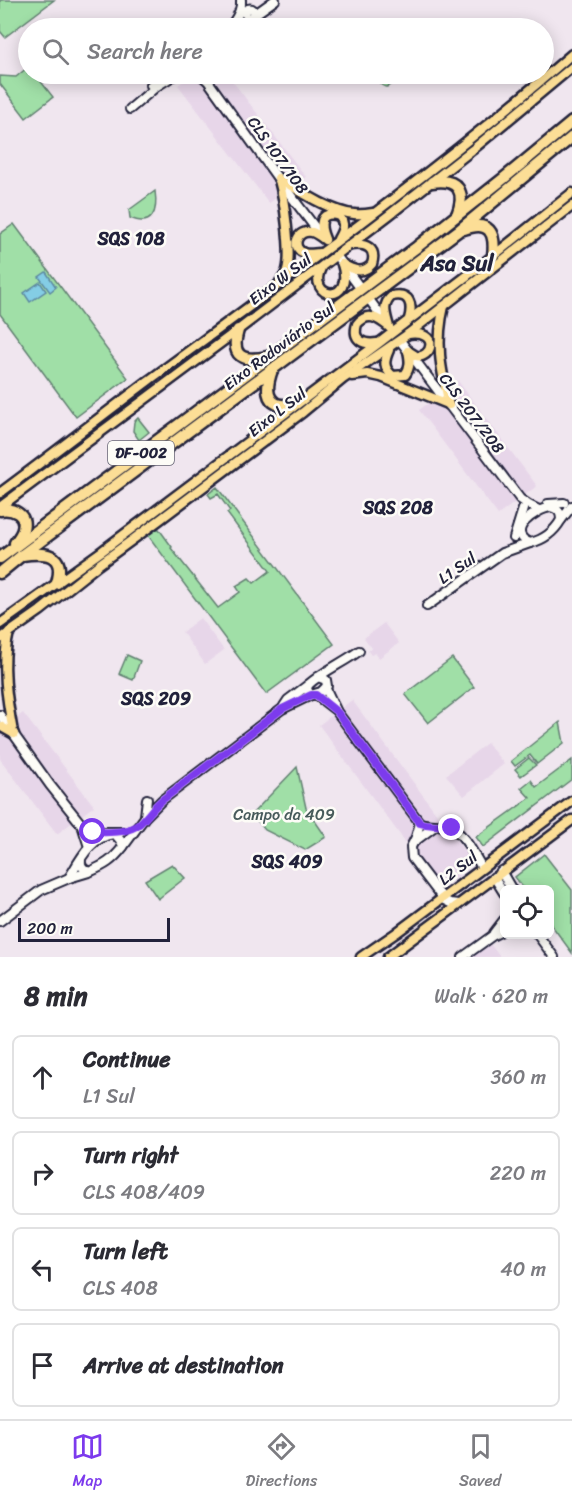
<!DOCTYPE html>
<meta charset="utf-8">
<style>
body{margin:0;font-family:Sriracha,sans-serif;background:#f7f7f7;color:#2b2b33}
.controls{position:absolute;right:18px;bottom:18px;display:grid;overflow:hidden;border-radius:9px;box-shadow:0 3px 15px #0003}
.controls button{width:54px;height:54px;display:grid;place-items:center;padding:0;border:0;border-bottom:2px solid #e1e1e2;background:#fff;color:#2b2b33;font:30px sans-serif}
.scale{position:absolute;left:18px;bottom:15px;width:152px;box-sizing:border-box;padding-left:6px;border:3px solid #22223b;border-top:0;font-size:16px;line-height:21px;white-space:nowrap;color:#22223b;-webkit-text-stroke:4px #fdfcf7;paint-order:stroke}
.stop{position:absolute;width:18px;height:18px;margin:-14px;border:4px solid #7c3aed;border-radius:50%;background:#fff}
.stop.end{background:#7c3aed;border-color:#fff;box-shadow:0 2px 6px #0008}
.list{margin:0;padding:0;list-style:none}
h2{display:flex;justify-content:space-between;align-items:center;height:78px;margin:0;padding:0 24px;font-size:26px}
h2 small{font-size:20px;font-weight:400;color:#7c7c81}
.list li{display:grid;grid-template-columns:39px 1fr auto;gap:18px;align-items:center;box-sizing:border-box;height:84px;margin:0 12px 12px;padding:0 12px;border:2px solid #e1e1e2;border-radius:9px}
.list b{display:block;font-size:22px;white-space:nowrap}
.list p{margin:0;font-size:20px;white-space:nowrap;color:#7c7c81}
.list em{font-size:20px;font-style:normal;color:#7c7c81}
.icon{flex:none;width:33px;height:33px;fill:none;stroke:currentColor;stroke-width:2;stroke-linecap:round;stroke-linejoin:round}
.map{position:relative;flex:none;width:572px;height:957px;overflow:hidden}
.search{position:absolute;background:#fff;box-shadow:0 3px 15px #0003;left:18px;right:18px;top:18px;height:66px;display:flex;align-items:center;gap:15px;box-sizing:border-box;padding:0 21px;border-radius:33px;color:#7c7c81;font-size:22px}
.sheet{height:462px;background:#fff}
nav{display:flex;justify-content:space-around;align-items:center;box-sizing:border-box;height:84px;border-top:2px solid #e1e1e2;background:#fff;font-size:16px;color:#7c7c81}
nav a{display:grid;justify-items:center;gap:3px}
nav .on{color:#7c3aed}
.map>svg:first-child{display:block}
.built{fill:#e7d6e9}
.green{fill:#a0dfa7;stroke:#618071;stroke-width:1.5}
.water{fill:#84cde5;stroke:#5d89a1;stroke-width:1.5}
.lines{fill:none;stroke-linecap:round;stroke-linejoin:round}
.secondary-casing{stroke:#22223b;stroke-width:12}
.primary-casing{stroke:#22223b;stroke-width:13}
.highway-casing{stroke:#22223b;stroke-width:15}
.secondary{stroke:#fdfcf7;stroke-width:8}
.primary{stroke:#fcde96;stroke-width:8}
.highway{stroke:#fcde96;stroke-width:10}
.route{stroke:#7c3aed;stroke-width:8}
.labels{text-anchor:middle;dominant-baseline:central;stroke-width:5;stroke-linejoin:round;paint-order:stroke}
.shield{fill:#fdfcf7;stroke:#646373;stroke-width:1.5}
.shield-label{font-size:15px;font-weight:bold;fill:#22223b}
.street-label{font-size:16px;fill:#22223b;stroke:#fdfcf7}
.park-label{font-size:16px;fill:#485b5b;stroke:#fdfcf7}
.neighbourhood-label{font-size:18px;font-weight:bold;fill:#22223b;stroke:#fdfcf7}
.district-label{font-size:22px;font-weight:bold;fill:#22223b;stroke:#fdfcf7}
</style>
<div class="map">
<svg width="572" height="957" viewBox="0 0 572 957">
<rect width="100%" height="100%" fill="#f0e6ef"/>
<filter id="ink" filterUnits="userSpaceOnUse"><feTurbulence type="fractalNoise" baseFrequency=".0167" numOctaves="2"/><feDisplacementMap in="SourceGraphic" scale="12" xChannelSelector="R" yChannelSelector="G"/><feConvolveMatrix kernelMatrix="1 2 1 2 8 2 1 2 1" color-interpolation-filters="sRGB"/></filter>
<g filter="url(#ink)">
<g class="built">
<path d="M194,74H227L306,177L269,203L178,85Z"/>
<path d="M458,381L537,486L498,515L419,410Z"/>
<path d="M200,618L224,650L205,664L182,632Z"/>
<path d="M384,623L399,643L379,658L375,653L371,655L368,651L372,648L364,638Z"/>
<path d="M352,700L474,864L440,889L319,725Z"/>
<path d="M23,713L94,806L57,834L0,759V730Z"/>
<path d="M487,743L504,764L464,796L446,775Z"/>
<path d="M488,941L500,957H466Z"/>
</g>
<g class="green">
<path d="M0,0H54L5,37L0,31Z"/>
<path d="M28,67V74H35L53,97L26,118L0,84V76L16,77Z"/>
<path d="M378,74H394C396,84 386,92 380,83C379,82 378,76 378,74Z"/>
<path d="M155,191C158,211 153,228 130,218L129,210Z"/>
<path d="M14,224L128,378L76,417L0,314V234Z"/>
<path d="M138,418L149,432L139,440L133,431L134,422Z"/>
<path d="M217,487L334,644L266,694L147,534L154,529H159L172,547L171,548L218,608L240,592L236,586L249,578L254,583L270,571L227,513L230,511L218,494L211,498L208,494Z"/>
<path d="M127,655L140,661L133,680L119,674Z"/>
<path d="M452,658L474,687L428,723L405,694Z"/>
<path d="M560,722L564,743L537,764L530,755L515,766L511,761Z"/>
<path d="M529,758L536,765L521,776L515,769Z"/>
<path d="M572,760V779L483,847L476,837L530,798L521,788L531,780L536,787Z"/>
<path d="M297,767L306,808L326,837L305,850L265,830L252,814Z"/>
<path d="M544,854L572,890V953L550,923V890L524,889L515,877Z"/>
<path d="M172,864L185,878L158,899L145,880Z"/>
</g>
<g class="water">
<path d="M46,272L56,287L50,292L39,277Z"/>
<path d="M40,282L46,291L30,302L24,293Z"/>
</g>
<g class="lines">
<g class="secondary-casing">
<g id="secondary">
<circle cx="250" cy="13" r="4.5"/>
<path d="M254,15L275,0"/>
<path d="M233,23C238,16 242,8 241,0"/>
<path d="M200,74L208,81L279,180L323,238"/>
<path d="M151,85L164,74"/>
<path d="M130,109L157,86L176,74"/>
<path d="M338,258L358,285"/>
<path d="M371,302L387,324"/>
<path d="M402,343L520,499L529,505L539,510"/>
<path d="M548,504L564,503"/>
<path d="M551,507C559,509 561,513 561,520C554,532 543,540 530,543C504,532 535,509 551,507Z"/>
<path d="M561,520L572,506"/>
<path d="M514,538L523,509"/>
<path d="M427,606L502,553L530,543"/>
<path d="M318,677L326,680L327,686L321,692L311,695L307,690L308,685C323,671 343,663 359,651"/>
<path d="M326,689L337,712L420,823"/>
<path d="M316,695L334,709"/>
<path d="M284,706L288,700L308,685"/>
<path d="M0,715L50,785L82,825L89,847"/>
<path d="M145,816L147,799"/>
<path d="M420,823L416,837L411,847L412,858L444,900L450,903L458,904"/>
<path d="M420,823C430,826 439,824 449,827C463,831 475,856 482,868"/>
<path d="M93,832H121"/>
<path d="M415,841L435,826"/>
<path d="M123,847L145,817L162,800L282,709L311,695"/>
<path d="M501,871L512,890"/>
<path d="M494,877L504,893"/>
<path d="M69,878C80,860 90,837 114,834C119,838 122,841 123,847C112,861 105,865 89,872C83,869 80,866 81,859"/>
<path d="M0,921L41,890L69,878L89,872"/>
<path d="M494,933L504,920"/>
<path d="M537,934L554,957"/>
<path d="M463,957L492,936L504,930"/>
</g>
</g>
<g class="primary-casing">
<g id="primary">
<path d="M278,178C298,190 331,212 354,214C361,215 367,214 373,213"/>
<path d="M279,180C284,198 292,253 287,270C286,274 283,278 280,282"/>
<path d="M325,239C319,225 319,210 339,216C346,224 343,230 338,239"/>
<path d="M319,253C315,253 309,255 304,253C290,248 297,229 312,232C316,233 321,237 325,240"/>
<path d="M342,264C353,270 363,275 372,264C377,248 366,243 351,245"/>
<path d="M321,268C306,299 355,306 342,264"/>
<path d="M444,306C435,343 441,369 449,405"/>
<path d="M389,327C386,315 381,305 392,296C410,292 413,305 409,319"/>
<path d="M377,343C363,345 352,340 357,324C368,311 378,318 389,327"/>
<path d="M389,350C384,361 383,368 393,376L405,375C411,367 410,360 408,351"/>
<path d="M408,351C408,351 416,356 416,356C431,360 442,330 408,334"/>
<path d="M352,376L367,374L381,377L448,404"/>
<path d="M0,493C50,456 99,418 148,381C292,275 437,171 572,54"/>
<path d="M0,507L238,330L389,215L472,150L572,67"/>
<path d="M0,624L102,551L379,343L493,256L572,193"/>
<path d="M9,632C1,664 7,700 13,732"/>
<path d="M0,639L40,611L98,565L158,521L303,412L343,379L408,334L572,206"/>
<path d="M0,726L14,734"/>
<path d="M361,957L396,933L572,801"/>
<path d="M388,957L572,820"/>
</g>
</g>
<g class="highway-casing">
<g id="highway">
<path d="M432,182C459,178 466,192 457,215"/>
<path d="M464,229C489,220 496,232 493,256"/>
<path d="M238,330C230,357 243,362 267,357"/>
<path d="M272,370C268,381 264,398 277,404C282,406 288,405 293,406"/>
<path d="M0,510C13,508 27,514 23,529C22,534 18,539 15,543"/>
<path d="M22,555C44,552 66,552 57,583"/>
<path d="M0,558L417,247L503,179L572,122"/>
<path d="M0,573L22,555L426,255L458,231L572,137"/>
</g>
</g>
<use href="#secondary" class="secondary"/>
<use href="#primary" class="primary"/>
<use href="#highway" class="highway"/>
</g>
</g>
<g class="lines" filter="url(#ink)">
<path class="route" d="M93,832C107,832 127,834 139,824C148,817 153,807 162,800L282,709L311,695H316L337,712L420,823C431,826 442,824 452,828"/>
</g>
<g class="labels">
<rect class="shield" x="108" y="441" width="66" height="24" rx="4.5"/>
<g class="shield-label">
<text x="141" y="453">DF-002</text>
</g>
<g class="street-label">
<text transform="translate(278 155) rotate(54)">CLS 107/108</text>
<text transform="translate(280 279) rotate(-37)">Eixo W Sul</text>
<text transform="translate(279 346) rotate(-37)">Eixo Rodoviário Sul</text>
<text transform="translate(277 412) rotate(-38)">Eixo L Sul</text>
<text transform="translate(472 413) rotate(53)">CLS 207/208</text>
<text transform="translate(457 568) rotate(-35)">L1 Sul</text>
<text transform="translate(458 868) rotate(-38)">L2 Sul</text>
</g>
<g class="park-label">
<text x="284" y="814">Campo da 409</text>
</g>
<g class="neighbourhood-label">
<text x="131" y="239">SQS 108</text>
<text x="398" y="508">SQS 208</text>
<text x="156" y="699">SQS 209</text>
<text x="287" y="862">SQS 409</text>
</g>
<g class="district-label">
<text x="457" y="263">Asa Sul</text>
</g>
</g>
</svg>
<div class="controls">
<button><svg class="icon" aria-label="locate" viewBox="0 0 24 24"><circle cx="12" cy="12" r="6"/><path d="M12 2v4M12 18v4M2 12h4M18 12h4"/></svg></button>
</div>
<div class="scale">200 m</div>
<div class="stop" style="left:93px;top:832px"></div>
<div class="stop end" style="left:452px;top:828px"></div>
<div class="search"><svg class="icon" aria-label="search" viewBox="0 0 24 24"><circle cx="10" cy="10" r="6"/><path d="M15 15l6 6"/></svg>Search here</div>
</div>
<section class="sheet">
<h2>8 min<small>Walk · 620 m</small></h2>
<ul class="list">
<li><svg class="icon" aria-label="ahead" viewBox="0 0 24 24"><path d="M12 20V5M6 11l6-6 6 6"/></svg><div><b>Continue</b><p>L1 Sul</p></div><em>360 m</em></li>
<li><svg class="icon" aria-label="right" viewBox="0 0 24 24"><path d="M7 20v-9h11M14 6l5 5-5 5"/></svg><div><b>Turn right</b><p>CLS 408/409</p></div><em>220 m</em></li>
<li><svg class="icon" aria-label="left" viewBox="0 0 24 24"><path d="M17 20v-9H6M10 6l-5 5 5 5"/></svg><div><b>Turn left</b><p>CLS 408</p></div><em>40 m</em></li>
<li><svg class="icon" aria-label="arrive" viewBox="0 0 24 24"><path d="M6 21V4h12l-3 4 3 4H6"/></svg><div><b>Arrive at destination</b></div></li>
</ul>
</section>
<nav>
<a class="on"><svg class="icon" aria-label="map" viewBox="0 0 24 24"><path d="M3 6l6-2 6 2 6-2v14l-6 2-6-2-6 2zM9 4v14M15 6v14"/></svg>Map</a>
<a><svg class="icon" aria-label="directions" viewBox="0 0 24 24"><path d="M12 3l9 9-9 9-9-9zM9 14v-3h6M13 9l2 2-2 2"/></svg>Directions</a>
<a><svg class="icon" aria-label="saved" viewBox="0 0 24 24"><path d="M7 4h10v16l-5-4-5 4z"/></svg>Saved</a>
</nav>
